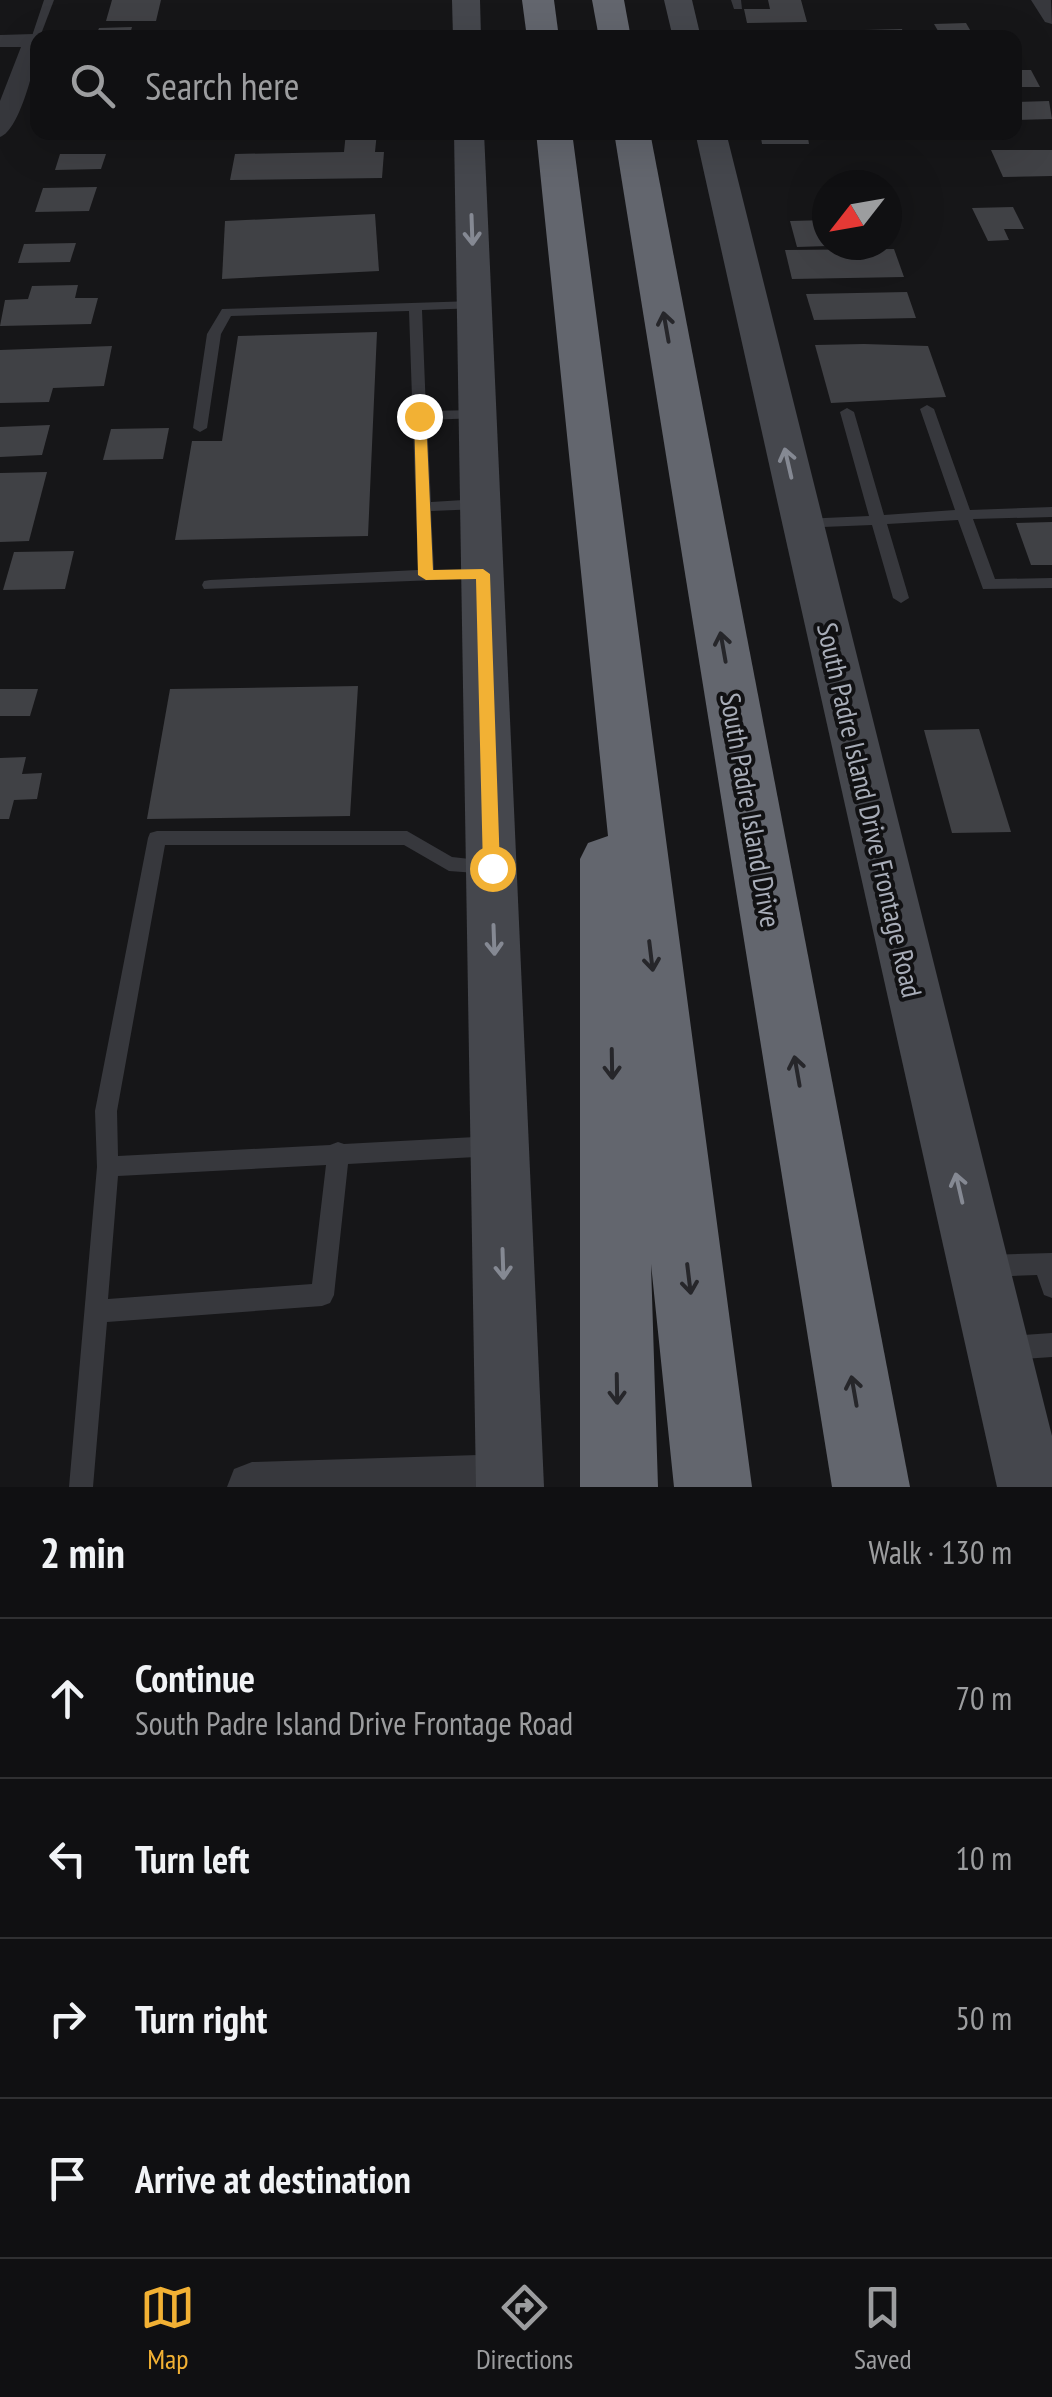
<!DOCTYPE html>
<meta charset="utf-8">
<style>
body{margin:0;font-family:"PT Sans Narrow",sans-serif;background:#19191b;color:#f1f3f6}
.compass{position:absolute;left:812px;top:170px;width:90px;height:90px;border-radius:50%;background:#101012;box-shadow:0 10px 40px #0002;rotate:239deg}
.stop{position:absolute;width:30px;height:30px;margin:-22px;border:8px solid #f2b134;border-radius:50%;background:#fff}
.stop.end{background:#f2b134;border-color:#fff;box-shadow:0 2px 10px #0008}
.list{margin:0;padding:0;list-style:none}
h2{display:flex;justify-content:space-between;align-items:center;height:130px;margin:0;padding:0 40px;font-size:42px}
h2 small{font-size:32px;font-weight:400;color:#9c9d9f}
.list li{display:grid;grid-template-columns:65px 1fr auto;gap:30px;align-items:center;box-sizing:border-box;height:160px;padding:0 40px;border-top:2px solid #303032}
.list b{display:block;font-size:38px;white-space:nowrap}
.list p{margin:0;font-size:32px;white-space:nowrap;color:#9c9d9f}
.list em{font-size:32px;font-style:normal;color:#9c9d9f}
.icon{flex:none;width:55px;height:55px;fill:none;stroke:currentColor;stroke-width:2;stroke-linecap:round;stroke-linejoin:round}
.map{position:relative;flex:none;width:1052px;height:1487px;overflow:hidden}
.search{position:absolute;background:#101012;box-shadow:0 10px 40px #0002;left:30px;right:30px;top:30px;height:110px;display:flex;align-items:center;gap:25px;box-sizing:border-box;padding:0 35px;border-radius:20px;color:#9c9d9f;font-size:38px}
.sheet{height:770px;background:#101012}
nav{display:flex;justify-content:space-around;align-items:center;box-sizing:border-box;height:140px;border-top:2px solid #303032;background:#101012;font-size:28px;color:#9c9d9f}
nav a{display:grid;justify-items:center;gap:5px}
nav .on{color:#f2b134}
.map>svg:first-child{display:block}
.building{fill:#404145}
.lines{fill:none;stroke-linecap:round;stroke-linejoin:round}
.lane{fill:#37383d;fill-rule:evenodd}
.street{fill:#37383d;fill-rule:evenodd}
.secondary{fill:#45474d;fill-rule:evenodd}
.highway{fill:#63666e;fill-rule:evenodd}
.oneway{stroke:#858993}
.oneway2{stroke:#26262a}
.route{fill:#f2b134}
.labels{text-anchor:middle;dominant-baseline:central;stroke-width:8;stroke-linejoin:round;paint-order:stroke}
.street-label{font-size:28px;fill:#a8adb8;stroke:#111113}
</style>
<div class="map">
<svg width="1052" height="1487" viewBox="0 0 1052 1487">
<rect width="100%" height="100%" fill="#161618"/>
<g class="building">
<path d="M112,0H161L156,21H106Z"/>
<path d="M768,0H801L807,22L747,23L744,9H770Z"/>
<path d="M966,23L973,35L941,36L934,24Z"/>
<path d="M132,27L129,38H95L99,28Z"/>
<path d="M902,29L905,38H829L826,31Z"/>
<path d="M1014,70H1031L1040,87H1014Z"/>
<path d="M1049,101L1052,119L1014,120V102Z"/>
<path d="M346,132H377L375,152H384L382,178L230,180L235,154L344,152Z"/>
<path d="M760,132H836L838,138H808L809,144H762Z"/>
<path d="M991,150H1052V176L1003,177Z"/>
<path d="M60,154H106L101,169L55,170Z"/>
<path d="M97,187L89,211L35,212L43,188Z"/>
<path d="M1013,207L1024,229H1004L1009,240L988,241L972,208Z"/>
<path d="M375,214L379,271L222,279L225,221Z"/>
<path d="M827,220V246L797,247L790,221Z"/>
<path d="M76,243L70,262L18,263L24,244Z"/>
<path d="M894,249L904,277L792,279L785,250Z"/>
<path d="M78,285L75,298H98L91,324L0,326L5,300L28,299L32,286Z"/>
<path d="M907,292L916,318L814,320L806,294Z"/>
<path d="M377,332L368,536L175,540L192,441H222L238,336Z"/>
<path d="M864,344L928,346L946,397L831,403L815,345Z"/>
<path d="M112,346L104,386L53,388L49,402L0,403V350Z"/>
<path d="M50,425L42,455L0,457V427Z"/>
<path d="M169,428L163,459L103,460L111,429Z"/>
<path d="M47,472L29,541L0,542V473Z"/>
<path d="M1052,522V565H1031L1016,523Z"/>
<path d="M74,551L65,589L3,590L14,552Z"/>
<path d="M358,686L350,816L147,819L170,689Z"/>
<path d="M0,689H38L30,716H0Z"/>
<path d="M979,729L1011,832L952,833L924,730Z"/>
<path d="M26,757L22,774L42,773L37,799L14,800L9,819H0V758Z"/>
</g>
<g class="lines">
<g class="lane">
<path d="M44,0H54L38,42H30Z"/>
<path d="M731,0H741L742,9H734Z"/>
<path d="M474,301L481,305L479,308L422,310L426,411L478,410L485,414L478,418L427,420L431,502L480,499L488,504L480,509L431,511L434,570L483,569L489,570L491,574L489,578L204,589L202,585L204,581L210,580L418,570L409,311L231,316L221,334L207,428L200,432L193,428L207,334L222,309Z"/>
<path d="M927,405L934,409L970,510L1052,507V517L973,519L995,579L1052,578V588L983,589L958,520L887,524L909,598L901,603L893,598L872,525L798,528L795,524L803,519L869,516L840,412L847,408L854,412L884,515L955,510L920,409Z"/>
<path d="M157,831H407L452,857L497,862L499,867L497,872L490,874L449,871L404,845H165L117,1111L118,1156L330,1145L338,1142L344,1144L494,1136L502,1139L505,1146L502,1153L494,1156L348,1164L334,1295L330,1303L322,1306L107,1322L93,1487H69L97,1167L95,1111L148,838L150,833ZM326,1165L312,1284L108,1299L118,1176Z"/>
<path d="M1052,1253V1298L1044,1295L1037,1275L986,1277L978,1274L975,1266L978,1258L986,1255Z"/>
<path d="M1052,1333V1357L1008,1360L1000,1356L996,1348L1000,1340L1008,1336Z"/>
</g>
<g class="street">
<path d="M1031,0H1051L1052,24L1045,22Z"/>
<path d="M34,34L43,38H38C38,58 20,131 0,137V101L21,47H0V35Z"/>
<path d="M510,1454L528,1461L535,1479L532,1487H227L234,1469L252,1462Z"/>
</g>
<g class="secondary">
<path d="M452,0H480L481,38H453Z"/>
<path d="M664,0H692L701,38H673Z"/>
<path d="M454,132H484L544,1487H476Z"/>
<path d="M695,132H726L1052,1436V1487H997Z"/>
</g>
<g class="highway">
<path d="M522,0H554L559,38H527Z"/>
<path d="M592,0H624L631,38H599Z"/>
<path d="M536,132H572L752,1487H674L651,1264L658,1487H580V859L588,843L608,836Z"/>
<path d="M614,132H650L910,1487H832Z"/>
</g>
</g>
<defs><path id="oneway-shaft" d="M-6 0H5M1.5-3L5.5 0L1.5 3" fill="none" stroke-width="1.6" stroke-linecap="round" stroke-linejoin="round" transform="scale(2.5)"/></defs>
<g class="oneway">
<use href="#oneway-shaft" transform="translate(472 230) rotate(88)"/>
<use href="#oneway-shaft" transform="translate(788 463) rotate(-103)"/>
<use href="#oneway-shaft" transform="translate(494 940) rotate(88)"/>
<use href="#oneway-shaft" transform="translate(959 1188) rotate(-103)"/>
<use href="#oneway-shaft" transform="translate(503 1264) rotate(88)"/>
</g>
<g class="oneway2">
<use href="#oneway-shaft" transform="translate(666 327) rotate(-100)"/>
<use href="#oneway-shaft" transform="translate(723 647) rotate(-100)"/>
<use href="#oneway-shaft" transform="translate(651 956) rotate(83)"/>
<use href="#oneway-shaft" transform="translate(612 1064) rotate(89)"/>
<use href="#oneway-shaft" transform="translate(797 1071) rotate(-100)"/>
<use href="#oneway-shaft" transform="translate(689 1279) rotate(83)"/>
<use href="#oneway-shaft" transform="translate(617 1389) rotate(89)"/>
<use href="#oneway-shaft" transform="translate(854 1391) rotate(-100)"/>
</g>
<path class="route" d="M414,413L426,416L433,570L483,569L490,574L500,868L492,874L483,868L476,579L426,580L418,575Z"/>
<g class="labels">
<g class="street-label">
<text transform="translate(751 810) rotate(80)">South Padre Island Drive</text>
<text transform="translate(870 810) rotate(77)">South Padre Island Drive Frontage Road</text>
</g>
</g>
</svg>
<svg class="compass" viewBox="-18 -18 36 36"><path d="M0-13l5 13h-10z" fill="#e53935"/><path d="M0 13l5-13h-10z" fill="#9c9d9f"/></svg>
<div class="stop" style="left:492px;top:868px"></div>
<div class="stop end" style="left:419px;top:416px"></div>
<div class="search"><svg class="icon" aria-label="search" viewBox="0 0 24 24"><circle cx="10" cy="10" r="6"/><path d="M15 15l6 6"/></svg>Search here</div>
</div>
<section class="sheet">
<h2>2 min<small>Walk · 130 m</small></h2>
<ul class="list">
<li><svg class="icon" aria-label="ahead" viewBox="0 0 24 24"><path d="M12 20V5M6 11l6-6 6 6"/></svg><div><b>Continue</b><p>South Padre Island Drive Frontage Road</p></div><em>70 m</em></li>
<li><svg class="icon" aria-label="left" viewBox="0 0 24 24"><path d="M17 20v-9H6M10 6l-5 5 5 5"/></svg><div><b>Turn left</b></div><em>10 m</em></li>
<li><svg class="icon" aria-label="right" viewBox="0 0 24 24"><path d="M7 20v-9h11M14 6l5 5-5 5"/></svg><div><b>Turn right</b></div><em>50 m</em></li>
<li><svg class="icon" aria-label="arrive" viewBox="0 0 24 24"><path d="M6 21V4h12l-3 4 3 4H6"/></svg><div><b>Arrive at destination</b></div></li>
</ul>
</section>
<nav>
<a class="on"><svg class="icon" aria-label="map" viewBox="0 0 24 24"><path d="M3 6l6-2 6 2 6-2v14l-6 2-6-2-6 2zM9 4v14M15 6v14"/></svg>Map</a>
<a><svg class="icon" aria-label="directions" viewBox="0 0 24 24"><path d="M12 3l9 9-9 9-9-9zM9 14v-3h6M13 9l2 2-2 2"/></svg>Directions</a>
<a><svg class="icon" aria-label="saved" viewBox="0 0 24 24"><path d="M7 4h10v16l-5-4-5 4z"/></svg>Saved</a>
</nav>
